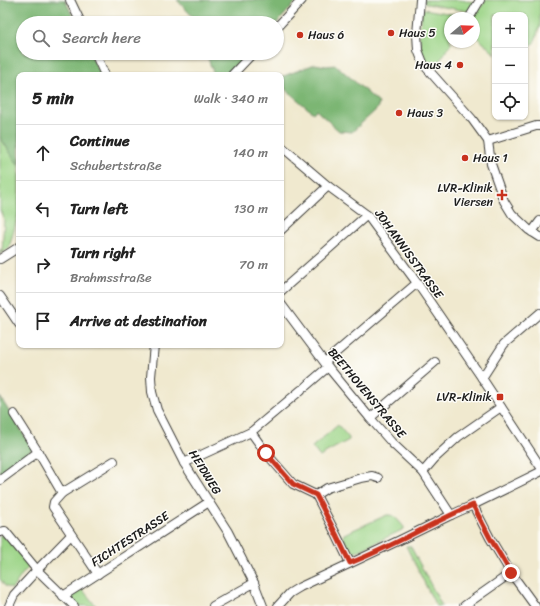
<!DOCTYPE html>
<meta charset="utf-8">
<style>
body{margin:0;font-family:Sriracha,sans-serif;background:#f6f6f6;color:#222}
.controls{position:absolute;right:12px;top:12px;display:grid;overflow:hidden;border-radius:8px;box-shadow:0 1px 3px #0004}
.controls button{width:36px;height:36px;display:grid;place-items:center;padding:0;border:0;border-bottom:1px solid #e0e0e0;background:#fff;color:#222;font:20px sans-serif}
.compass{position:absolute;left:444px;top:12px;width:36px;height:36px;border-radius:50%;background:#fff;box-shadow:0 1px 3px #0004;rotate:71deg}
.stop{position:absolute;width:12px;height:12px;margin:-9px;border:3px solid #c8321e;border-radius:50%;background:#fff}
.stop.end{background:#c8321e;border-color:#fff;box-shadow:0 1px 4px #0008}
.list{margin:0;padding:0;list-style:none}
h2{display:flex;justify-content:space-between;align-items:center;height:52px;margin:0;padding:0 16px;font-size:17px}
h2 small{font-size:13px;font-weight:400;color:#767676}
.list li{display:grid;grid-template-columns:26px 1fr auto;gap:12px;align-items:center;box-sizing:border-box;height:56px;padding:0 16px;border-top:1px solid #e0e0e0}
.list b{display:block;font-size:15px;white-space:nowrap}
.list p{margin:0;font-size:13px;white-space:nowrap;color:#767676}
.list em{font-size:13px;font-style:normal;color:#767676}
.icon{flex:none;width:22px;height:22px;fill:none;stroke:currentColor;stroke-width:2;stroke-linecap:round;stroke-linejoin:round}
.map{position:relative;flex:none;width:540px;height:606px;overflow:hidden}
.search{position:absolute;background:#fff;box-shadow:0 1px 3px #0004;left:16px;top:16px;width:268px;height:44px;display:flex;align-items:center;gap:10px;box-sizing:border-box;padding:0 14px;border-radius:22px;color:#767676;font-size:15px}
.panel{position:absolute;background:#fff;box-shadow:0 1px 3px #0004;left:16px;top:72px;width:268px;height:276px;border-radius:8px}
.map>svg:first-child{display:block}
.green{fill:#9bd486;stroke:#5c7851}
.forest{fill:#7cb673;stroke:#4c6948}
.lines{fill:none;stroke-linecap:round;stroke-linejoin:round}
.minor-casing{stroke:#3c3b37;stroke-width:10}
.minor{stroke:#fff;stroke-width:8}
.route{stroke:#c8321e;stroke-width:5}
.poi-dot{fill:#c8321e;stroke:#fdfcf7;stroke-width:1.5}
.labels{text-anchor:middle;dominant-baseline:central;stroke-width:3;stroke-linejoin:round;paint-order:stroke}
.poi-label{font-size:12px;fill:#1c1c1c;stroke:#fdfcf7;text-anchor:start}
.street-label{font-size:12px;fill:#1c1c1c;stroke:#fdfcf7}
</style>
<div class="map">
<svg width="540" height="606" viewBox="0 0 540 606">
<rect width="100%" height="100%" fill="#fdfcf7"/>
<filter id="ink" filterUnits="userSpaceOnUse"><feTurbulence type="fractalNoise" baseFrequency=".025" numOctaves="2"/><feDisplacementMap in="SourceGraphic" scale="8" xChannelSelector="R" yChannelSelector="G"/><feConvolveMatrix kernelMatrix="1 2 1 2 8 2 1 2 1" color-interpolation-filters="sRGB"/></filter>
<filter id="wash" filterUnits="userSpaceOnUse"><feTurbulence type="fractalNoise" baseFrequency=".012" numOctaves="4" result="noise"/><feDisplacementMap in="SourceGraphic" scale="16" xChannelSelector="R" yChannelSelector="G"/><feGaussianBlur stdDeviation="0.9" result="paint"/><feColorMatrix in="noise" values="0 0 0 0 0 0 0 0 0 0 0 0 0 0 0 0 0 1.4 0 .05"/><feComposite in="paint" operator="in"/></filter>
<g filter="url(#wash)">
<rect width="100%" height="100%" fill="#f0e9cf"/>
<g class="green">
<path d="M424,0H460L474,2L470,10L467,11L427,4L424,3Z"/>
<path d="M486,0H540V28H539C536,38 535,46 525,50V15H495V54L474,34V18H473Z"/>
<path d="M424,9L464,16L465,18H450V42H452L433,71H430L422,55L419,33L422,10Z"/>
<path d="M0,137L19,166V211L9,248L0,254V249L2,252L4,220L0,210Z"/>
<path d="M338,425L349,438V440L323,454V455L320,457L312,447Z"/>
<path d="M387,515C395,514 399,522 404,527V529L352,554L343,537L344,534Z"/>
<path d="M0,535L6,538L30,566L23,573L12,589L5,586L0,579Z"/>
<path d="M406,546H410L412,549L442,606H436Z"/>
<path d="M82,589L96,606H77L71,600L72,595Z"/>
</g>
<g class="forest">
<path d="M0,0H65L76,23H23V53H90L101,75H19V166L0,137Z"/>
<path d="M177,0H298L277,23H196L193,17Z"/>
<path d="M206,53H248L228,75H214Z"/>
<path d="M315,64L326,66L336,65L379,103L377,109L352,132L339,131L316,110L313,113L284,88L281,91V77Z"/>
<path d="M0,397L33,449L0,475Z"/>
</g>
</g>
<g filter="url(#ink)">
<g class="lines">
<g class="minor-casing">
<g id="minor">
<path d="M70,0L81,23"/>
<path d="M420,0L417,34L418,50L424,65L472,119L488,141L491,164L504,201L512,214L529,230L540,237"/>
<path d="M471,15L480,0"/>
<path d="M277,27L302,0"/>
<path d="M95,53L105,75"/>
<path d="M232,75L253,53"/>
<path d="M488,141L536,126H540"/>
<path d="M281,146L328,186L367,215L417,283L482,378L540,466"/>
<path d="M281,230L328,186"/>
<path d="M532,232L540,221"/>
<path d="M0,259L19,247"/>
<path d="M281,291L367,215"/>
<path d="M0,296L19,324"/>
<path d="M281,304L328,367L370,418L392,443L423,472L451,515"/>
<path d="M154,345L151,377L152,392L157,410L184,463L228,532L254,583L263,606"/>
<path d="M325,362L417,283"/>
<path d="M482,378L504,344L540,313"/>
<path d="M306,386L328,367"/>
<path d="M14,414L38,452L62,493L54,502L53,507L98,574"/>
<path d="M370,418L435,362"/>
<path d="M251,432L266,453L293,484L316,495L337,536L350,563"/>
<path d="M184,463L251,432L301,390"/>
<path d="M423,472L435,458L458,437L501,407"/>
<path d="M0,480L38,452"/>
<path d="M62,493L114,461"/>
<path d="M316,495L327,488L361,478L372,476L378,478"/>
<path d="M473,505L490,538L511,573L535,606"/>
<path d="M0,532L5,531L37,570L74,606"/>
<path d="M63,596L82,584L209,502"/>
<path d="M9,606L14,595L37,570L71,535"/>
<path d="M213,606L254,583"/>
<path d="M278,606L290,593L300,587L400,540L451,515L473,505L540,472"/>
<path d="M464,606L511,573"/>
</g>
</g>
<use href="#minor" class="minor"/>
</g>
</g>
<g class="lines" filter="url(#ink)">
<path class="route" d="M266,453L293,484L316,495L337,536L350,563C392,547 431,523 473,505L490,538L511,573"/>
</g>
<g class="poi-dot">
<circle cx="391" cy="33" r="4"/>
<circle cx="300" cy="35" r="4"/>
<circle cx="460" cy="65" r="4"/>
<circle cx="399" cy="113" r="4"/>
<circle cx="465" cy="158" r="4"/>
<path d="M500 189h4v4h4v4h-4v4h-4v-4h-4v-4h4z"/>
<rect x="496" y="393" width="8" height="8" rx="2"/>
</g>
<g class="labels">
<g class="poi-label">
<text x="399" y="33">Haus 5</text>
<text x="308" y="35">Haus 6</text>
<text x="452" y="65" text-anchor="end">Haus 4</text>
<text x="407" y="113">Haus 3</text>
<text x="473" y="158">Haus 1</text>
<text x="493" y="188" text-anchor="end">LVR-Klinik<tspan x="493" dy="14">Viersen</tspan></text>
<text x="492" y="397" text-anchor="end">LVR-Klinik</text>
</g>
<g class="street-label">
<text transform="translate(409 254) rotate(54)">JOHANNISSTRASSE</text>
<text transform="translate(367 393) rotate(50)">BEETHOVENSTRASSE</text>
<text transform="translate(205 472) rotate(58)">HEIDWEG</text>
<text transform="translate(130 539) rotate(-33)">FICHTESTRASSE</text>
</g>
</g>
</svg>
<div class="controls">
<button>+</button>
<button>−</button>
<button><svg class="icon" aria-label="locate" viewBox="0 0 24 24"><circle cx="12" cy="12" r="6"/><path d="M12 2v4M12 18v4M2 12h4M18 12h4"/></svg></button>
</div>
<svg class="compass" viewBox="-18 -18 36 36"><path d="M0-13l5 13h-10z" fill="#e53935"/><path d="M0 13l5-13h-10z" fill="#767676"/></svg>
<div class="stop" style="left:266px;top:453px"></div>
<div class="stop end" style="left:511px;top:573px"></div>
<div class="search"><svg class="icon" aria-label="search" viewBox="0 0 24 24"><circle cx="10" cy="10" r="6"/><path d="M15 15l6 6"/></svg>Search here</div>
<section class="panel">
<h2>5 min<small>Walk · 340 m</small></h2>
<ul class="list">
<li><svg class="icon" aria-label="ahead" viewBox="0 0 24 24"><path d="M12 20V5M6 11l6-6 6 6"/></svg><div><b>Continue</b><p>Schubertstraße</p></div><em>140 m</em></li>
<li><svg class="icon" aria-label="left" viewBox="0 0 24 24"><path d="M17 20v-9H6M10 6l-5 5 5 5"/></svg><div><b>Turn left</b></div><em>130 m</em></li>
<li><svg class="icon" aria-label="right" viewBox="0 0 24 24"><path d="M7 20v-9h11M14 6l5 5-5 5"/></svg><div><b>Turn right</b><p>Brahmsstraße</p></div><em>70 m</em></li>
<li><svg class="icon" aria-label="arrive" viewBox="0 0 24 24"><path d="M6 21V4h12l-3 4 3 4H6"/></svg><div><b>Arrive at destination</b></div></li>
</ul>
</section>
</div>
